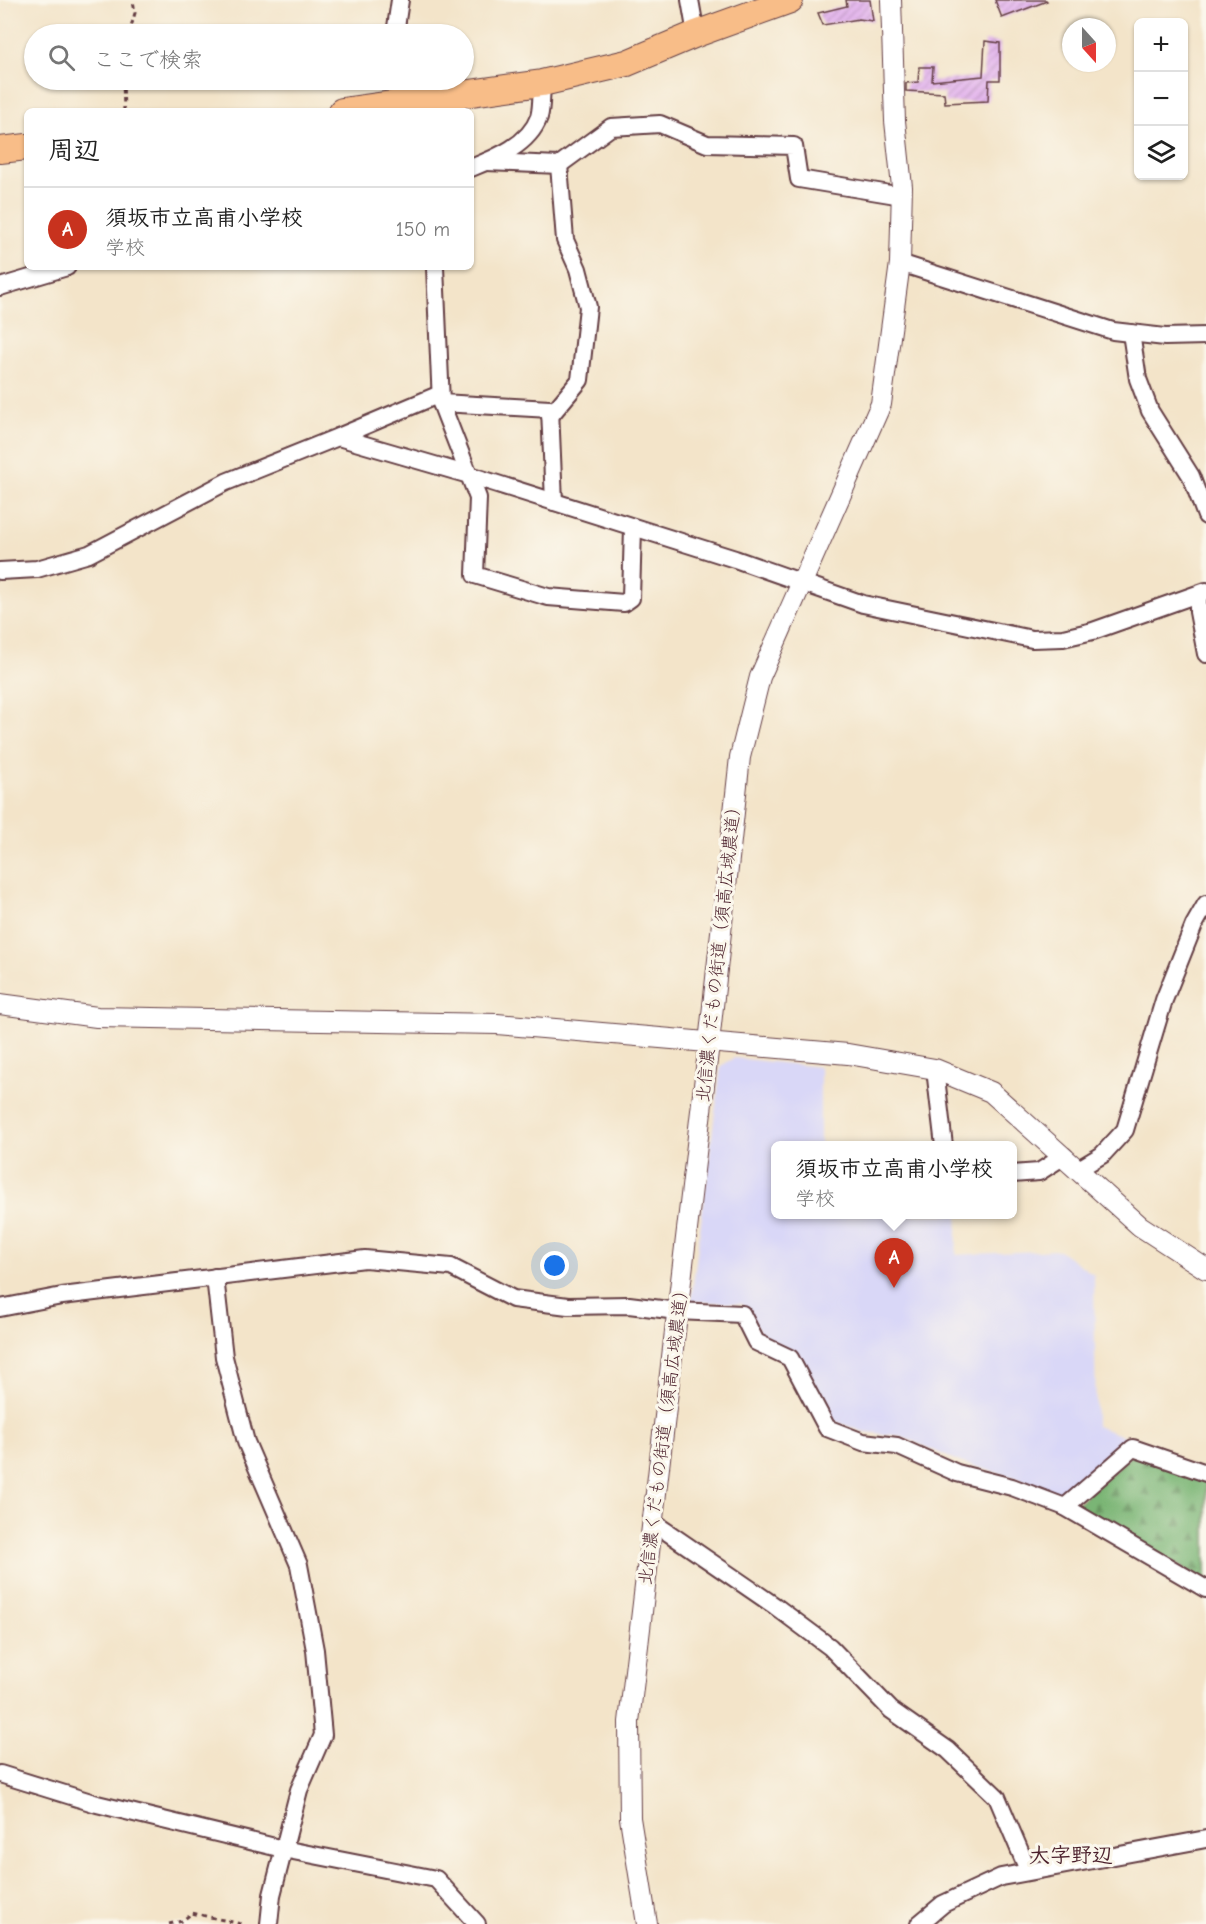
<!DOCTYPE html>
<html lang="ja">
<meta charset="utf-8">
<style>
body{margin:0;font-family:"Comic Neue","Klee One",sans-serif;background:#f6f6f6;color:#222}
.controls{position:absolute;right:18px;top:18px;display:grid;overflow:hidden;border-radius:9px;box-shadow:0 2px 4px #0004}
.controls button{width:54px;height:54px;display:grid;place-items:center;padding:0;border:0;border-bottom:2px solid #e0e0e0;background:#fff;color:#222;font:30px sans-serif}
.compass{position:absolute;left:1062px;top:18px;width:54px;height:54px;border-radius:50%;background:#fff;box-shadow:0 2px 4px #0004;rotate:159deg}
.you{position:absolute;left:555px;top:1266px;width:21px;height:21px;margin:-15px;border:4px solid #fff;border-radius:50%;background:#1a73e8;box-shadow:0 0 0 9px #1a73e833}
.badge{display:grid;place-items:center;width:39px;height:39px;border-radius:50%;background:#c8321e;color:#fff;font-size:20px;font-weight:700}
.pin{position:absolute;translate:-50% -50px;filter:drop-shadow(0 2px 3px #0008)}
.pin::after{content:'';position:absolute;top:32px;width:21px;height:18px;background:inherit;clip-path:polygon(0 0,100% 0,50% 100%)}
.popup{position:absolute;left:771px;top:1141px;width:246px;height:78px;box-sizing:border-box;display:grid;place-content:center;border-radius:9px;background:#fff;filter:drop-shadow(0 2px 4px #0005);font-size:20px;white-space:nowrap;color:#767676}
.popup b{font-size:22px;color:#222}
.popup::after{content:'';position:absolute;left:50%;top:100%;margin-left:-12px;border:12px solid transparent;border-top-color:#fff}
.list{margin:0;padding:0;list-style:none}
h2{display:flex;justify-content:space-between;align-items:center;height:78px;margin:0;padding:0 24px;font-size:26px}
h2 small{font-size:20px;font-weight:400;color:#767676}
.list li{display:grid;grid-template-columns:39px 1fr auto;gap:18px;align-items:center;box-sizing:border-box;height:84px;padding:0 24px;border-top:2px solid #e0e0e0}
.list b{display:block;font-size:22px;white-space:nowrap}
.list p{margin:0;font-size:20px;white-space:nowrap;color:#767676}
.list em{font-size:20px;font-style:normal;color:#767676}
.icon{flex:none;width:33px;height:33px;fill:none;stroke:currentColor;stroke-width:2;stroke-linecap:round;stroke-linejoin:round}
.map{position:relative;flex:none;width:1206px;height:1924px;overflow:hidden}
.search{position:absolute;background:#fff;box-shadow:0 2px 4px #0004;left:24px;top:24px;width:450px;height:66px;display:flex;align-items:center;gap:15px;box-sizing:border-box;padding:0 21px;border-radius:33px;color:#767676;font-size:22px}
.panel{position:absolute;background:#fff;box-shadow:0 2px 4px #0004;left:24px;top:108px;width:450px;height:162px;border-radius:9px}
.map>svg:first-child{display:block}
.built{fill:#d9d7f7}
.forest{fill:url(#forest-firs);stroke:#626a50;stroke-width:1.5}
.building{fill:url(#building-hatch)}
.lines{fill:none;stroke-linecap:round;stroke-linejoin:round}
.minor-casing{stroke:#633d43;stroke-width:20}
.tertiary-casing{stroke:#633d43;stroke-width:22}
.primary-casing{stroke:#633d43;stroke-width:28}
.path{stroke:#633d43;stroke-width:3;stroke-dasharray:4.5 4.5;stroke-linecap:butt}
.minor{stroke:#fff;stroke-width:16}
.tertiary{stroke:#fff;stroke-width:20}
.primary{stroke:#f8bd88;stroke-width:26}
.labels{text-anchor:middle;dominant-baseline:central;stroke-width:6;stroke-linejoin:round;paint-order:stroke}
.street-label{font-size:18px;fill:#4a1f2b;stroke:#fbf7ec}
.quarter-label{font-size:21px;font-weight:bold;fill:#4a1f2b;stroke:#fbf7ec}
</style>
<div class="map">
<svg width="1206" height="1924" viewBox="0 0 1206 1924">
<defs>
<pattern id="forest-firs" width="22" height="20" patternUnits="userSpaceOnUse" patternTransform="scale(1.5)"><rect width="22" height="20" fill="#7ab574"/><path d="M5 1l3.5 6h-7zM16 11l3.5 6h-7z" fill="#66935f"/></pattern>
<pattern id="building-hatch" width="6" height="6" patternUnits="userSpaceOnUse" patternTransform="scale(1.5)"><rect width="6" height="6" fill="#e0aced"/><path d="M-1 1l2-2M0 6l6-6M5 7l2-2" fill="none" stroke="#b88bc0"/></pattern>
</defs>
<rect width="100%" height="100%" fill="#fbf7ec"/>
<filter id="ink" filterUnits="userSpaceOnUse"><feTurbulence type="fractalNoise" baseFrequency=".0167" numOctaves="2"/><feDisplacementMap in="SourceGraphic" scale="12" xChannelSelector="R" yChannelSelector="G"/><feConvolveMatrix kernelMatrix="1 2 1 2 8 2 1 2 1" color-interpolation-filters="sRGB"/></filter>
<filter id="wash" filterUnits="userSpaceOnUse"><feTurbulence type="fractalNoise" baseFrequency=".008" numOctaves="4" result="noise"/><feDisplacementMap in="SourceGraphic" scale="24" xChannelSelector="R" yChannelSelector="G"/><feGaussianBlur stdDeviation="1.35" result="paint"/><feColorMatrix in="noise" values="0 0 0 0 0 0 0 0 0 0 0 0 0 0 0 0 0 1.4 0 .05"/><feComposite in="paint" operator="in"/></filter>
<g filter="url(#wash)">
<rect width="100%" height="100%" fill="#f3e4c9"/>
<path class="built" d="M734,1058L820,1067V1145L776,1146V1214L958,1215L956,1255L1059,1250L1094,1275L1096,1426L1128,1438L1064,1498L1016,1478L962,1463L901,1436L864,1432L831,1420L797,1353L762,1336L743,1304L691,1301L721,1066Z"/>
<path class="forest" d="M1134,1453L1206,1481V1581L1073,1507Z"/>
<g id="blocks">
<g class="building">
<path d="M846,0H870L873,21L859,19L823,25L818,13L847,6Z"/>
<path d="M995,0H1046L1047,1L1002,18Z"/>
<path d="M985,41L1000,43V80H989L988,101L945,103L944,93L906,91V83L918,82L919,67H933L932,81L983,76Z"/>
</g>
</g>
</g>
<g filter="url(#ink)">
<use href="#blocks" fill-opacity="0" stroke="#633d43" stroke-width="1.5"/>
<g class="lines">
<g class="minor-casing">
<g id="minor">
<path d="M690,0L696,34"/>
<path d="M395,34L400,0"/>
<path d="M401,80L405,104"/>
<path d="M486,162L559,165L565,240L578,269L588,307L580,380L550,416"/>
<path d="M559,165L611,127L660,124L707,144L794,146L799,179L902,196"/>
<path d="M471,168C496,158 529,145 539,117C542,107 541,93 542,83"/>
<path d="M900,263L1113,331L1165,337L1206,336"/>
<path d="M435,267L441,403L478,498L475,575L548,597L624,603L631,598L633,528"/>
<path d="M0,287L67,267"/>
<path d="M1131,333L1138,379L1150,411L1191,476L1206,516"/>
<path d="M441,403L550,409L554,502"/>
<path d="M338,437L440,394"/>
<path d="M0,571L37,569L89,554L226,482L338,437L469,475L735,559L863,604L1032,639L1063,638L1093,631L1206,591"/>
<path d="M1198,595V612L1206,654"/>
<path d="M935,1069L944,1146"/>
<path d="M1077,1170L1102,1155L1125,1130L1164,1000L1194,925L1206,904"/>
<path d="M1012,1174L1039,1172L1064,1156"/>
<path d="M215,1277L224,1357L246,1442L299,1565L315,1650L323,1735L299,1790L272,1895L269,1924"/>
<path d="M0,1308L62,1296L365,1259L451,1267L513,1299L568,1306L629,1305L677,1311L742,1314L756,1342L790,1358L827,1428L863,1442L897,1446L957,1473L1012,1487L1065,1507L1133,1448L1206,1473"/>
<path d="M1065,1507L1206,1589"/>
<path d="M654,1523L775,1606L830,1647L891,1710L948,1750L997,1797L1028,1870"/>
<path d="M0,1774L97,1804L283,1849L436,1879L477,1924"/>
<path d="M919,1924L943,1904L1001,1877L1206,1839"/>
</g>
</g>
<g class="tertiary-casing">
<g id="tertiary">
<path d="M0,1004L97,1017L497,1024L848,1054L935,1069L991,1092L1140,1226L1206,1269"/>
<path d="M647,1924L630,1818L629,1722L709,1043L740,757L760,677L881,404L900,263L902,187L895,121L891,0"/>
</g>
</g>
<g class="primary-casing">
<g id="primary">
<path d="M342,111L542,83L627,63L696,34L790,0"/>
<path d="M0,150L27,147"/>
</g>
</g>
<g class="path">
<path d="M129,34L135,13L133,0"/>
<path d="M123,80L124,111"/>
<path d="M169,1924L182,1921L192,1913L241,1924"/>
</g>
<use href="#minor" class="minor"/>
<use href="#tertiary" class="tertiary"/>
<use href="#primary" class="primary"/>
</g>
</g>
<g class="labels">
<g class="street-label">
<text transform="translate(719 950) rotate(-84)">北信濃くだもの街道（須高広域農道）</text>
<text transform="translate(664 1433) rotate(-83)">北信濃くだもの街道（須高広域農道）</text>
</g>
<g class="quarter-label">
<text x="1071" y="1855">大字野辺</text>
</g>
</g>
</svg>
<div class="controls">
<button>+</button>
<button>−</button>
<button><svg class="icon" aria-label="layers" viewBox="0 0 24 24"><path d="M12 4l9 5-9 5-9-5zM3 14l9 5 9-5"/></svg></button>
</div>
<svg class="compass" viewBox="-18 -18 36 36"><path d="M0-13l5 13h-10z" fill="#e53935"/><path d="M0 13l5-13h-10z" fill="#767676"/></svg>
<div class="you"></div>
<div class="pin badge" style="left:894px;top:1288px">A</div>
<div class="popup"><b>須坂市立高甫小学校</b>学校</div>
<div class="search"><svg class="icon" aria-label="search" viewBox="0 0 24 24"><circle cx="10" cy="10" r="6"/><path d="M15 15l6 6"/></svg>ここで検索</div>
<section class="panel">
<h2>周辺<small></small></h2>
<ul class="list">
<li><span class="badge">A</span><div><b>須坂市立高甫小学校</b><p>学校</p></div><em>150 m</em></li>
</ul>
</section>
</div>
